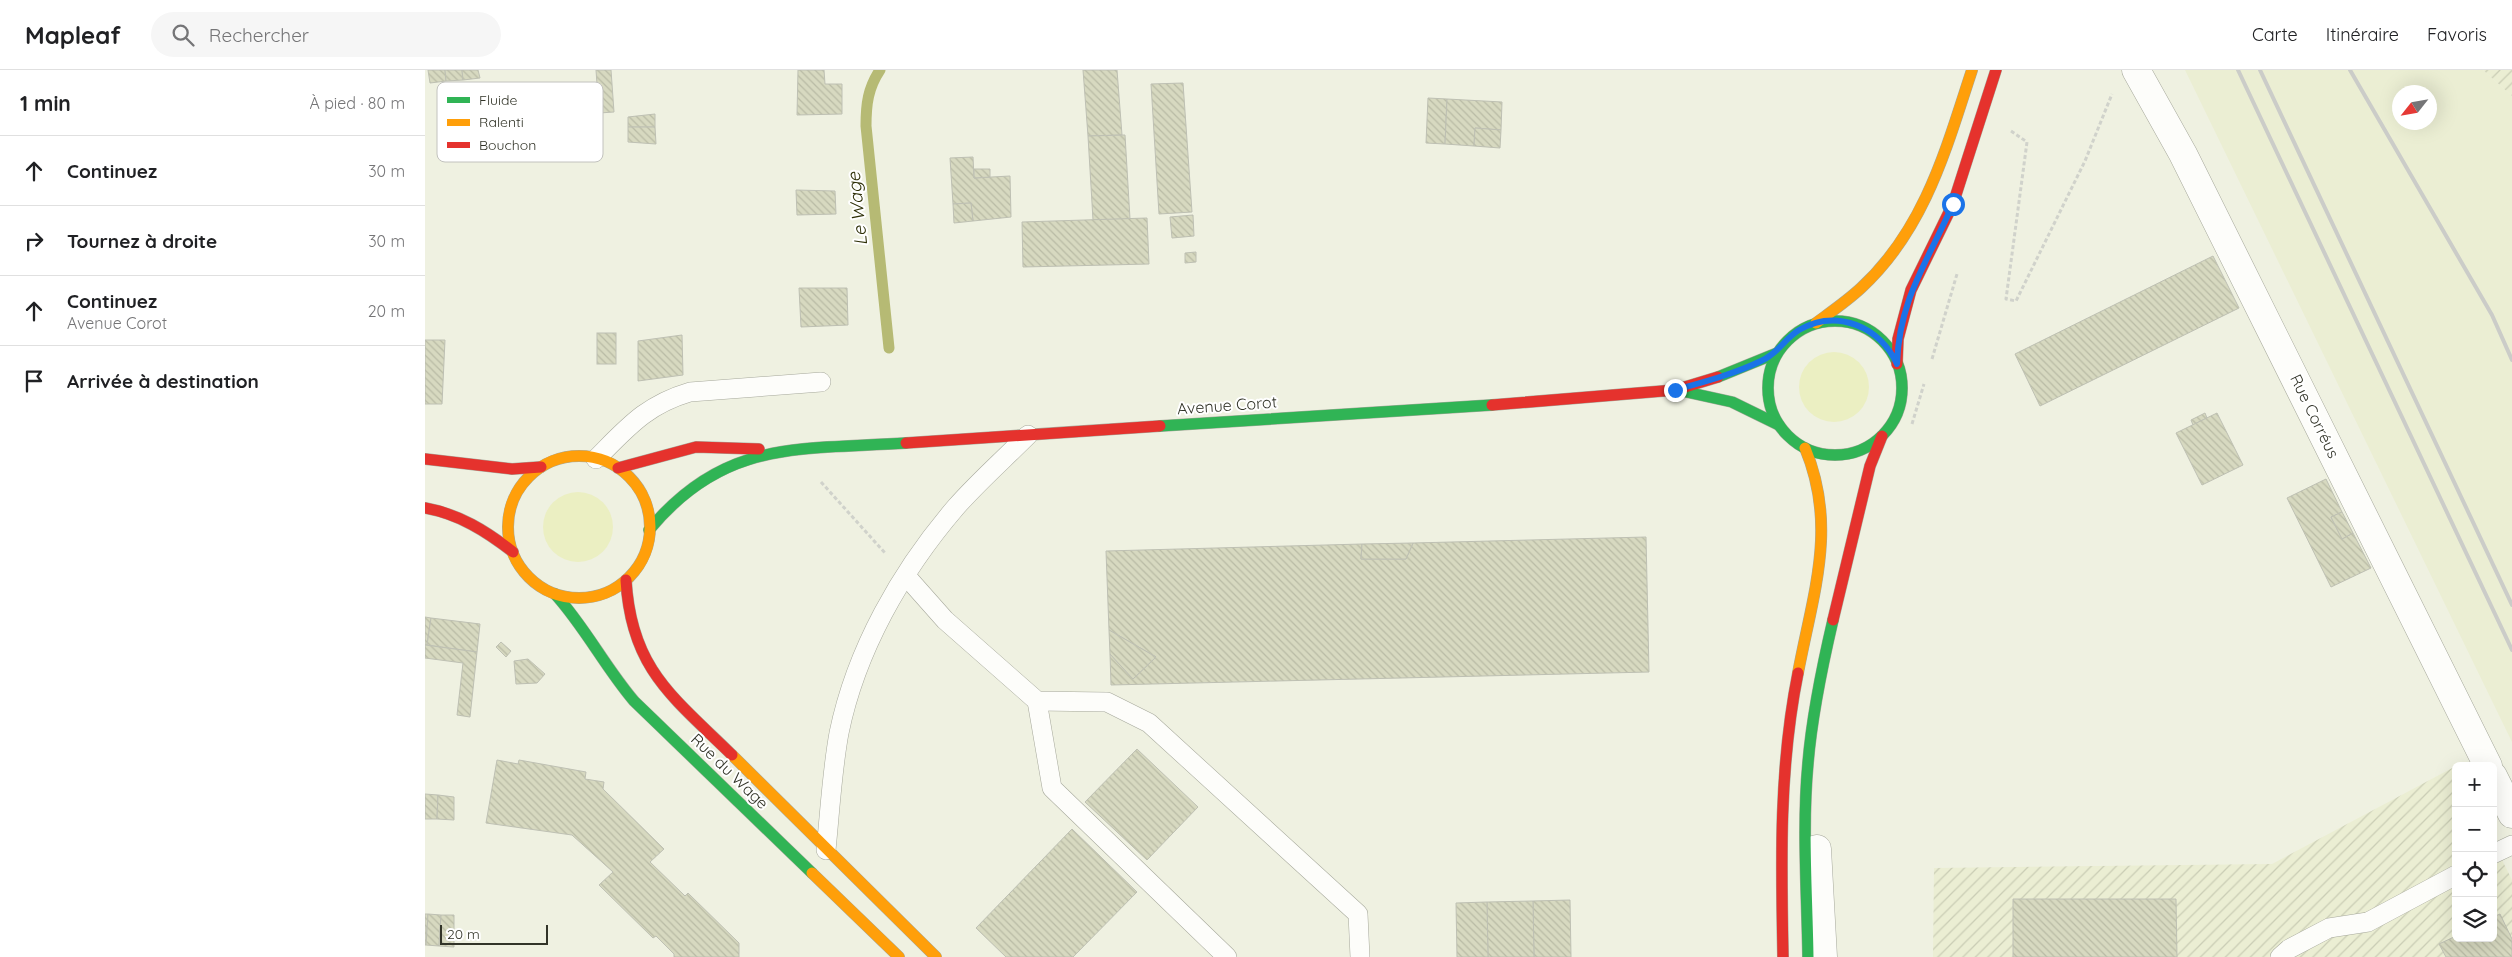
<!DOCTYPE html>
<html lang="fr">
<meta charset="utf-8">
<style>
body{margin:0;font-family:Quicksand,sans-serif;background:#f6f6f6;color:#202124}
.controls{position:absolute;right:15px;bottom:15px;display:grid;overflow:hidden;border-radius:8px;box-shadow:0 5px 20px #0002}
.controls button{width:45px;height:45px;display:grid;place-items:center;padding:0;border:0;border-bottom:1px solid #e0e0e0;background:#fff;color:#202124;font:25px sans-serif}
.compass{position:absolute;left:1967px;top:15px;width:45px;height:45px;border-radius:50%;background:#fff;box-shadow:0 5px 20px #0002;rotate:239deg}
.scale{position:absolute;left:15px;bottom:12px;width:108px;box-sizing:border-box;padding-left:5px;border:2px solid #323428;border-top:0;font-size:14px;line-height:18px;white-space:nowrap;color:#323428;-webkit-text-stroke:4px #fff;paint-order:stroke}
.stop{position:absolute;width:15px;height:15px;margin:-11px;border:4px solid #1a73e8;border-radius:50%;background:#fff}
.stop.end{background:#1a73e8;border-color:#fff;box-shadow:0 1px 5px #0008}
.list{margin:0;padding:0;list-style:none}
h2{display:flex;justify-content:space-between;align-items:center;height:65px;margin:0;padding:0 20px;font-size:21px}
h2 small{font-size:16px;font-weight:400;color:#757577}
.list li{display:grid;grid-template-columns:32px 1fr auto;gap:15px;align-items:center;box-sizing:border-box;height:70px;padding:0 20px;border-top:1px solid #e0e0e0}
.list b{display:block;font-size:19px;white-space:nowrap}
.list p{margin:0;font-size:16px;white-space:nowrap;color:#757577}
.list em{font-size:16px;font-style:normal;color:#757577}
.icon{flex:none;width:28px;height:28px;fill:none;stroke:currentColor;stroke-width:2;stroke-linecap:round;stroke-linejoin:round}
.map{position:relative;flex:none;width:2087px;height:887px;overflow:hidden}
header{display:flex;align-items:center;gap:30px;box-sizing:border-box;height:70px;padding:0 25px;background:#fff;border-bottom:1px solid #e0e0e0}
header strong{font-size:24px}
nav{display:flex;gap:28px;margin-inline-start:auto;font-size:18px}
.search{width:350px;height:45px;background:#f6f6f6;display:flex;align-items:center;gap:12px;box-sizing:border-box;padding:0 18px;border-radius:28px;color:#757577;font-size:19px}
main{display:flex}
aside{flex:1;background:#fff}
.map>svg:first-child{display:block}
.built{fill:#ebeed3;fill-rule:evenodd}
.industrial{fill:url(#industrial-furrows)}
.grass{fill:#ebefc2}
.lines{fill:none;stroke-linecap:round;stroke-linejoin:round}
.stream{stroke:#b6ba74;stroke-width:11}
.building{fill:url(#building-back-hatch);stroke:#bec0b3}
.lane-casing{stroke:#a6a89b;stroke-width:20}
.street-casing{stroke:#a6a89b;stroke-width:29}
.fast-casing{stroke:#a6a89b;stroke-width:12}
.slow-casing{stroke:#a6a89b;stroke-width:12}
.jam-casing{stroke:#a6a89b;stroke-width:12}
.path{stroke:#d0d2cb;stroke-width:3;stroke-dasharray:4 2.5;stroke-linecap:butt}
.lane{stroke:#fdfdfa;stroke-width:19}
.street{stroke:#fdfdfa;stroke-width:28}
.fast{stroke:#30b455;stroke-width:11}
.slow{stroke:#ff9f0a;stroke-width:11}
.jam{stroke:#e5322d;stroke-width:11}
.rail{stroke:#cbccc8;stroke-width:4}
.route{stroke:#1a73e8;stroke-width:6}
.labels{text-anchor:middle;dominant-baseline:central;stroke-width:4;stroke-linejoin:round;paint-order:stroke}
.street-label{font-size:16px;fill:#323428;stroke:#fff}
.water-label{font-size:18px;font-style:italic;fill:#2d2f06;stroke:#fff}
.key{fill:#fff;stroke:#c2c2be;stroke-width:1}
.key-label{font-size:14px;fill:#323428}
</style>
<header>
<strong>Mapleaf</strong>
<div class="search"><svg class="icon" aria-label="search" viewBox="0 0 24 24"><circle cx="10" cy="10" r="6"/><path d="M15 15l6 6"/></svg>Rechercher</div>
<nav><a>Carte</a><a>Itinéraire</a><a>Favoris</a></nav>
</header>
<main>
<aside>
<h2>1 min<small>À pied · 80 m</small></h2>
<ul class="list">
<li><svg class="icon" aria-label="ahead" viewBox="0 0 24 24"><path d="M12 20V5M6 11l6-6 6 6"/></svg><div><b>Continuez</b></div><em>30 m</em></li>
<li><svg class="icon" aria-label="right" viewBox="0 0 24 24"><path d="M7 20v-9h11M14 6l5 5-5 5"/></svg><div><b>Tournez à droite</b></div><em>30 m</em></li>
<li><svg class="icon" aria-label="ahead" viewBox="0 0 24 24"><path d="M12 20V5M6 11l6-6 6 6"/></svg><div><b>Continuez</b><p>Avenue Corot</p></div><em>20 m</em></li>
<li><svg class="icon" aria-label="arrive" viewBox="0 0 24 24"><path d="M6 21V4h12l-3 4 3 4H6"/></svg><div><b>Arrivée à destination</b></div></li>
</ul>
</aside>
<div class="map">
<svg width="2087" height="887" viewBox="0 0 2087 887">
<defs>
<pattern id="industrial-furrows" width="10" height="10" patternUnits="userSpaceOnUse" patternTransform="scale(1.25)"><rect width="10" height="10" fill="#ebeed3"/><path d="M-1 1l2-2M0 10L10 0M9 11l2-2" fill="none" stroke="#cacdb5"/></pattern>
<pattern id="building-back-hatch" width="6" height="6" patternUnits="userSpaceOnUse" patternTransform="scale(1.25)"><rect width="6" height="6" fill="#d7d9c0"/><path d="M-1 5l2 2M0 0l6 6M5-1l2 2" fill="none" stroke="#b9bba5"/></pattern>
</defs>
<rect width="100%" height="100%" fill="#eff1e1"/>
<path class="built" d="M1760,0H2058L2087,26V672ZM1974,22H2004V52H1974Z"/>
<g class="industrial">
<path d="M2058,0H2087V26Z"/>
<path d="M2031,696V868H2068V772L2087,810V887H1508L1509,798L1847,794Z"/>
</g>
<g class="grass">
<circle cx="1409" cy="317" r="35"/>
<circle cx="153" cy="457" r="35"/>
</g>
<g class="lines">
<path class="stream" d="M455,0C443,18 441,34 441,56L464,278"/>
</g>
<g class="building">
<path d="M3,0H20L21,11L5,13Z"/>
<path d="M20,0H37L38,10L21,11Z"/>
<path d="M37,0H53L55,8L38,10Z"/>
<path d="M171,0H186L189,42L174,43Z"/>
<path d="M373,0H399L400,14H417V44L372,45Z"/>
<path d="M658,0H692L697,65L663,66Z"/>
<path d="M758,13L767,142L734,144L726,14Z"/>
<path d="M1003,28L1022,29L1020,74L1001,73Z"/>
<path d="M1022,29L1077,32L1076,60L1050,58L1049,76L1020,74Z"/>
<path d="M230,44V57H203V47Z"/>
<path d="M203,57H230L231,74L203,72Z"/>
<path d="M1050,58L1076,60L1075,78L1049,76Z"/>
<path d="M700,65L705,149L668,150L663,66Z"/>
<path d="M548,87L549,108L585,106L586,147L548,151L546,133L528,134L525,88Z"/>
<path d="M549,99H565V107L549,108Z"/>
<path d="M371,120L410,121L411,144L372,145Z"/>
<path d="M546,133L548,151L529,153L528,134Z"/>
<path d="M768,145L769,166L747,168L745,147Z"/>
<path d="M722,148L724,194L598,197L597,152Z"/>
<path d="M771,182V192L760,193V183Z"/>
<path d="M1788,186L1814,238L1615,336L1590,284Z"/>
<path d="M374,218H422L423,255L376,257Z"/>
<rect x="172" y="263" width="19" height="31"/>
<path d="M257,265L258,305L213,311V271Z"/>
<path d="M0,270H20L17,334H0Z"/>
<path d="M1780,343L1782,348L1768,355L1766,350Z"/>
<path d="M1792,343L1818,395L1777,415L1751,363Z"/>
<path d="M1901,409L1917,442L1906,447L1917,469L1928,463L1946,498L1906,517L1862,428Z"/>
<path d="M1917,442L1928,463L1917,469L1906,447Z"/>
<path d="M1221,467L1224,602L686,615L685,584L708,609L731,587L684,560L681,481L937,474L936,489H981L988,473Z"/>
<path d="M988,473L981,489H936L937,474Z"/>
<path d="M0,547L6,548L2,575H0Z"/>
<path d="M6,548L55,554L52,582L2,575Z"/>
<path d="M684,560L731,587L708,609L685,584Z"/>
<path d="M76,572L86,581L81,587L71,577Z"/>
<path d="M0,575L52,582L45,647L32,645L38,593L0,588Z"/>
<path d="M103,589L120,604L112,613L91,614L89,591Z"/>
<path d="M712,679L773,737L722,790L660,732Z"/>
<path d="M72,690L93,694L94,690L161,702L160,709L179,712L178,719L239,779L225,792L260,826L263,823L314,873V887H249V884L231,866L228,868L174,815L188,802L147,765L61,753Z"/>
<path d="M0,724L13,725L12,749H0Z"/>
<path d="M13,725L29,727V750L12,749Z"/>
<path d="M647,759L712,822L648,887H581L551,858Z"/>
<path d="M1588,829H1751L1752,887H1588Z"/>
<path d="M1145,830L1146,887H1109L1108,831Z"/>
<path d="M1108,831L1109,887H1063L1062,832Z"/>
<path d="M1062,832L1063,887H1032L1031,833Z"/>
<path d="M0,844H3L1,875H0Z"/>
<path d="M3,844L16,845L14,876L1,875Z"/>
<path d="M2075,844L2087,869V887H2021L2014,874L2031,866V868H2068V847Z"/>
<path d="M16,845H29V877L14,876Z"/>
</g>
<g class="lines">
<g class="lane-casing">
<g id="lane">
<path d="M171,389C203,357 221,335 265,322L396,312"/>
<path d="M481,506L520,550L612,631L682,632L724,653L933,844L935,887"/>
<path d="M612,631L627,718L802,887"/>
<path d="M401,780C405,741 407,701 414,663C431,580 476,501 531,437C553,412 579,389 603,365"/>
<path d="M2068,784L2087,775"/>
<path d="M1855,887L1864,879L1904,858L1943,852L2031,805"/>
</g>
</g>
<g class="street-casing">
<g id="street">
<path d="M1711,0L1758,84L2063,696"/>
<path d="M2068,706L2087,744"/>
<path d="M1392,779L1398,887"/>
</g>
</g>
<g class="fast-casing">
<g id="fast">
<circle cx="1410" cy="318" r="67"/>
<path d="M1293,307L1352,283"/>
<path d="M1257,321L1307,332L1354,355"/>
<path d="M735,356L1067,335"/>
<path d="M224,460C299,369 374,380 481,373"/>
<path d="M130,524C160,557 180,597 209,631L387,803"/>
<path d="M1383,887C1382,822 1377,757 1383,693C1387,645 1397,597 1408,550"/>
</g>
</g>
<g class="slow-casing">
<g id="slow">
<path d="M1391,253C1406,242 1422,231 1436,218C1500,159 1521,79 1547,0"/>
<circle cx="154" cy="457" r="71"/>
<path d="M1373,603C1388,523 1413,457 1380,378"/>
<path d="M307,685L511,887"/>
<path d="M387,803L474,887"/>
</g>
</g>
<g class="jam-casing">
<g id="jam">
<path d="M1472,294L1473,269L1486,220L1528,134L1571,0"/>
<path d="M1067,335L1250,320L1293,307"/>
<path d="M481,373L735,356"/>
<path d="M0,389L87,399L116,397"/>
<path d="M193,398L271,377L334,379"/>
<path d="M0,438C34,444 61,461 88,482"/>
<path d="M201,510C206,599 248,627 307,685"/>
<path d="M1408,550L1445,396L1457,366"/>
<path d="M1358,887C1356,791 1354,697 1373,603"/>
</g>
</g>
<g class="path">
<path d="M1586,61L1602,72L1581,229L1591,231L1660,91L1687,24"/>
<path d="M1507,289L1532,204"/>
<path d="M1487,354L1499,314"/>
<path d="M396,412L460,483"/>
</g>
<use href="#lane" class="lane"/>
<use href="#street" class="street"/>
<use href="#fast" class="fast"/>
<use href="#slow" class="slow"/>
<use href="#jam" class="jam"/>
<g class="rail">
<path d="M1813,0L2087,580"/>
<path d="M1835,0L2087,535"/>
<path d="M1925,0L2067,245L2087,290"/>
</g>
</g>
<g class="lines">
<path class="route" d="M1250,320C1279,312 1309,304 1336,291C1355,282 1358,270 1374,260C1412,238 1455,257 1472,294C1474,229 1503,191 1528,134"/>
</g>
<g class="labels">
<g class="street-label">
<text transform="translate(802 335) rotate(-4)">Avenue Corot</text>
<text transform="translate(1890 346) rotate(64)">Rue Corréus</text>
<text transform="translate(305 701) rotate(44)">Rue du Wage</text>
</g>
<g class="water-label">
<text transform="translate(432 139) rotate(-96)">Le Wage</text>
</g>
</g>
<rect x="12" y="12" width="166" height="80" rx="8" class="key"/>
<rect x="22" y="27" width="23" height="6" fill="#30b455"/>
<rect x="22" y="49" width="23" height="7" fill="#ff9f0a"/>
<rect x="22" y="72" width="23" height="6" fill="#e5322d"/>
<g class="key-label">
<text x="54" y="35">Fluide</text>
<text x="54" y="57">Ralenti</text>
<text x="54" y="80">Bouchon</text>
</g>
</svg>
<div class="controls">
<button>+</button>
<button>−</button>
<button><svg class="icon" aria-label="locate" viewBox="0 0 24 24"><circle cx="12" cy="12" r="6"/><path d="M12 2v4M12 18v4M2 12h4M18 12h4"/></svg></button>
<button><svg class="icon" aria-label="layers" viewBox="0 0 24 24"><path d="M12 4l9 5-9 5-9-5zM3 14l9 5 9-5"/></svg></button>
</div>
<svg class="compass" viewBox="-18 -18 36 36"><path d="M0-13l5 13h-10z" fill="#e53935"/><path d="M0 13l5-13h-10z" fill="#757577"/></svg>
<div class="scale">20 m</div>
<div class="stop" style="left:1528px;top:134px"></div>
<div class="stop end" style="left:1250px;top:320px"></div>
</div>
</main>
